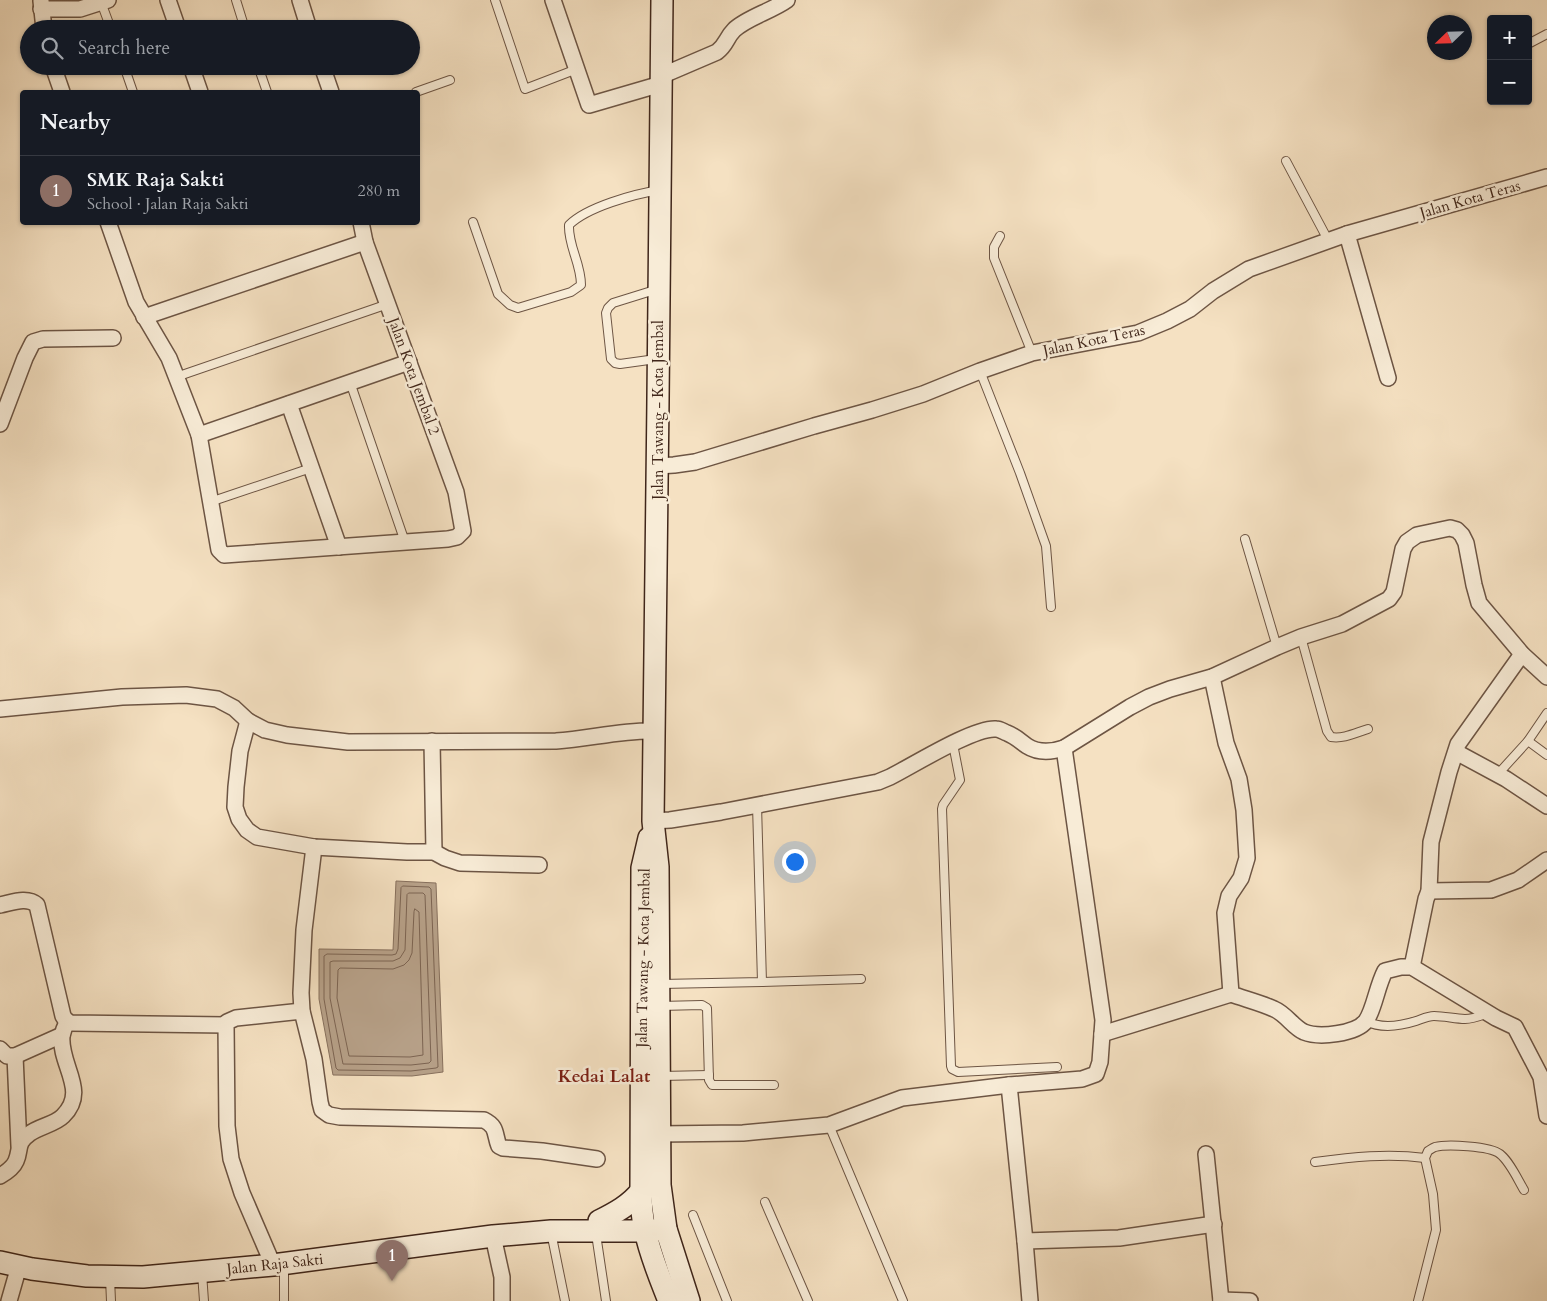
<!DOCTYPE html>
<meta charset="utf-8">
<style>
body{margin:0;font-family:Cardo,serif;background:#20242c;color:#f1f3f6}
.controls{position:absolute;right:15px;top:15px;display:grid;overflow:hidden;border-radius:5px;box-shadow:0 1px 4px #0004}
.controls button{width:45px;height:45px;display:grid;place-items:center;padding:0;border:0;border-bottom:1px solid #363941;background:#171b24;color:#f1f3f6;font:25px sans-serif}
.compass{position:absolute;left:1427px;top:15px;width:45px;height:45px;border-radius:50%;background:#171b24;box-shadow:0 1px 4px #0004;rotate:247deg}
.you{position:absolute;left:794px;top:861px;width:18px;height:18px;margin:-12px;border:4px solid #fff;border-radius:50%;background:#1a73e8;box-shadow:0 0 0 8px #1a73e833}
.badge{display:grid;place-items:center;width:32px;height:32px;border-radius:50%;background:#c59692;color:#fff;font-size:16px;font-weight:700}
.pin{position:absolute;translate:-50% -41px;filter:drop-shadow(0 1px 2px #0008)}
.pin::after{content:'';position:absolute;top:26px;width:18px;height:15px;background:inherit;clip-path:polygon(0 0,100% 0,50% 100%)}
.list{margin:0;padding:0;list-style:none}
h2{display:flex;justify-content:space-between;align-items:center;height:65px;margin:0;padding:0 20px;font-size:21px}
h2 small{font-size:16px;font-weight:400;color:#9ea1a6}
.list li{display:grid;grid-template-columns:32px 1fr auto;gap:15px;align-items:center;box-sizing:border-box;height:70px;padding:0 20px;border-top:1px solid #363941}
.list b{display:block;font-size:19px;white-space:nowrap}
.list p{margin:0;font-size:16px;white-space:nowrap;color:#9ea1a6}
.list em{font-size:16px;font-style:normal;color:#9ea1a6}
.icon{flex:none;width:28px;height:28px;fill:none;stroke:currentColor;stroke-width:2;stroke-linecap:round;stroke-linejoin:round}
.map{position:relative;flex:none;width:1547px;height:1301px;overflow:hidden}
.search{position:absolute;background:#171b24;box-shadow:0 1px 4px #0004;left:20px;top:20px;width:400px;height:55px;display:flex;align-items:center;gap:12px;box-sizing:border-box;padding:0 18px;border-radius:28px;color:#9ea1a6;font-size:19px}
.panel{position:absolute;background:#171b24;box-shadow:0 1px 4px #0004;left:20px;top:90px;width:400px;height:135px;border-radius:5px}
.map>svg:first-child{display:block}
.water{fill:#b7a189;stroke:#87705d}
.lines{fill:none;stroke-linecap:round;stroke-linejoin:round}
.shore{stroke:#7c6452;stroke-width:1}
.lane-casing{stroke:#6d5544;stroke-width:10}
.street-casing{stroke:#6d5544;stroke-width:18}
.secondary-casing{stroke:#40261a;stroke-width:24}
.lane{stroke:#f8ecd7;stroke-width:8}
.street{stroke:#f8ecd7;stroke-width:15}
.secondary{stroke:#f8ecd7;stroke-width:21}
.labels{text-anchor:middle;dominant-baseline:central;stroke-width:5;stroke-linejoin:round;paint-order:stroke}
.street-label{font-size:15px;fill:#40261a;stroke:#f8ecd7}
.quarter-label{font-size:18px;font-weight:bold;fill:#7a1f14;stroke:#f8ecd7}
</style>
<div class="map">
<svg width="1547" height="1301" viewBox="0 0 1547 1301">
<rect width="100%" height="100%" fill="#f5e1c2"/>
<filter id="stains"><feTurbulence type="fractalNoise" baseFrequency=".004" numOctaves="4"/><feColorMatrix values="0 0 0 0 .2 0 0 0 0 .09 0 0 0 0 .02 0 0 0 .5 -.17"/></filter>
<radialGradient id="worn" r=".72"><stop offset=".6" stop-color="#630" stop-opacity="0"/><stop offset="1" stop-color="#630" stop-opacity=".3"/></radialGradient>
<path class="water" d="M396,881L436,883L443,1072L412,1076L333,1075L319,999V949L393,950Z"/>
<g class="lines">
<g class="shore">
<path d="M403,886L429,887L431,889L438,1067L436,1068L411,1071L338,1070L336,1068L324,999V956L327,954L392,955L396,954L398,949L401,888Z"/>
<path d="M409,893H423L425,895L431,1061L429,1063L411,1065L343,1064L330,998V962L333,961H393L400,958L405,950L407,895Z"/>
<path d="M415,909L419,912L423,1055L410,1057L349,1056L337,998L338,970L340,968L393,969L404,965L409,960L412,953L414,912Z"/>
</g>
<g class="lane-casing">
<g id="lane">
<path d="M236,0L245,29"/>
<path d="M495,0L525,89L577,69"/>
<path d="M101,2L111,29"/>
<path d="M1528,44L1547,34"/>
<path d="M124,66L133,92"/>
<path d="M258,66L267,92"/>
<path d="M416,92L450,80"/>
<path d="M1286,161L1328,240"/>
<path d="M473,222L498,294L510,305L518,308L571,292L581,285C581,263 568,246 569,225C587,207 634,194 660,190"/>
<path d="M1000,236L994,247V258L1032,353"/>
<path d="M656,359L620,364L615,363L611,359L606,313L608,308L613,303L658,289"/>
<path d="M980,371L1020,473L1046,546L1051,607"/>
<path d="M176,377L388,304"/>
<path d="M350,382L405,542"/>
<path d="M210,502L311,468"/>
<path d="M1245,539L1277,647"/>
<path d="M1301,637L1327,731L1331,737C1344,739 1355,733 1368,729"/>
<path d="M1528,741L1547,755"/>
<path d="M953,744L960,780L943,805L942,809L951,1066L952,1069L958,1072L1057,1067"/>
<path d="M1498,774L1528,741L1547,713"/>
<path d="M762,982L861,979"/>
<path d="M661,984L762,982L757,805"/>
<path d="M660,1006L702,1005L707,1008L709,1080L712,1085H774"/>
<path d="M1366,1021C1381,1029 1400,1026 1416,1021C1422,1019 1428,1016 1434,1016C1445,1016 1455,1019 1465,1019C1473,1019 1480,1016 1488,1013"/>
<path d="M661,1076L709,1075"/>
<path d="M829,1125L903,1301"/>
<path d="M1315,1162C1352,1157 1388,1153 1425,1158"/>
<path d="M765,1202L808,1301"/>
<path d="M693,1215L727,1301"/>
<path d="M551,1232L565,1301"/>
<path d="M596,1234L606,1301"/>
<path d="M284,1266V1301"/>
<path d="M202,1273L204,1301"/>
<path d="M110,1278L111,1301"/>
<path d="M1418,1301L1436,1230L1433,1194L1425,1158L1428,1151C1430,1150 1432,1148 1435,1147C1447,1144 1490,1146 1500,1154C1510,1162 1517,1178 1524,1190"/>
</g>
</g>
<g class="street-casing">
<g id="street">
<path d="M168,0L178,29"/>
<path d="M300,0L309,29"/>
<path d="M553,0L589,105L661,84"/>
<path d="M41,1L44,29"/>
<path d="M41,9H80L108,0"/>
<path d="M53,66L62,92"/>
<path d="M191,66L200,92"/>
<path d="M322,66L331,92"/>
<path d="M661,76L717,52C727,44 726,38 734,30C746,18 772,11 787,0"/>
<path d="M108,222L136,302L169,358L199,435L219,550L224,555L448,539L457,537L463,531L456,492L365,242L361,222"/>
<path d="M1347,234L1388,378"/>
<path d="M144,317L365,242"/>
<path d="M289,404L339,547"/>
<path d="M0,424L25,358L33,342L43,339L113,338"/>
<path d="M199,435L409,362"/>
<path d="M658,466L674,465L695,462L814,426L872,410L923,394L980,371L1032,353L1138,333L1167,321L1190,309L1213,291L1249,269L1347,234L1547,177"/>
<path d="M1212,677L1226,743L1239,779L1244,810L1247,858L1241,878L1229,896L1225,913L1231,994C1245,999 1261,1003 1274,1009C1286,1014 1293,1027 1304,1032C1319,1038 1356,1034 1366,1021C1374,1010 1377,986 1385,971L1401,967H1412L1496,1018L1515,1027L1541,1077L1547,1116"/>
<path d="M0,709L122,697L186,695L217,699L234,708L248,721L265,730L287,735L348,742L556,741C589,739 621,730 654,731"/>
<path d="M248,721L240,751L236,787L235,807L239,819L247,830L257,837L314,847L407,852H434L445,858L460,863L539,865"/>
<path d="M432,741L434,852"/>
<path d="M1456,752L1506,779L1547,806"/>
<path d="M653,821L670,820L721,812L878,782L890,777C912,766 974,727 996,729C1000,729 1004,732 1007,733C1015,736 1020,741 1027,746C1038,753 1052,752 1064,748L1130,707L1149,697L1170,689L1212,677L1277,647L1301,637L1342,624L1389,599L1394,592L1403,549L1407,542L1417,535L1450,528L1457,530L1462,535L1466,543L1474,585L1479,603L1522,654L1547,677"/>
<path d="M314,847L304,930L301,993L302,1011L314,1059L320,1102L322,1110L329,1115L340,1117L484,1120C498,1127 494,1134 499,1146L503,1148L542,1151L597,1159"/>
<path d="M1429,891L1491,890L1518,880L1547,860"/>
<path d="M0,905C11,903 27,896 37,905L63,1016L65,1019L70,1023L226,1025"/>
<path d="M1412,967L1426,899L1429,891L1431,842L1449,772L1458,744L1522,654"/>
<path d="M1102,1034L1231,994"/>
<path d="M0,1049L7,1056H15L62,1035"/>
<path d="M15,1056L19,1146"/>
<path d="M1009,1085L1025,1241L1030,1301"/>
<path d="M659,1134L743,1133L829,1125L902,1098L1009,1085L1082,1079L1096,1074L1100,1062L1103,1020L1064,748"/>
<path d="M1206,1154L1221,1301"/>
<path d="M0,1176C7,1172 13,1168 16,1161C21,1150 16,1143 29,1134C39,1126 54,1125 63,1116C89,1091 59,1065 62,1036C63,1031 65,1026 67,1022"/>
<path d="M493,1236L502,1277V1301"/>
<path d="M1025,1241L1119,1238L1214,1224"/>
<path d="M273,1265L242,1193L231,1159L227,1126L226,1025L227,1022L236,1018L302,1011"/>
<path d="M1221,1300L1250,1301"/>
<path d="M9,1301L19,1266"/>
</g>
</g>
<g class="secondary-casing">
<g id="secondary">
<path d="M662,0C660,274 656,547 653,821L658,867L660,1185L666,1229L689,1301"/>
<path d="M649,838L642,868L641,1191C641,1204 642,1217 645,1230C650,1255 660,1278 669,1301"/>
<path d="M599,1221C615,1213 630,1205 641,1191"/>
<path d="M0,1262L32,1269L87,1276L143,1277L273,1265L493,1236L551,1231H645L666,1229"/>
</g>
</g>
<use href="#lane" class="lane"/>
<use href="#street" class="street"/>
<use href="#secondary" class="secondary"/>
</g>
<g class="labels">
<g class="street-label">
<text transform="translate(1470 199) rotate(-16)">Jalan Kota Teras</text>
<text transform="translate(1094 340) rotate(-12)">Jalan Kota Teras</text>
<text transform="translate(414 376) rotate(70)">Jalan Kota Jembal 2</text>
<text transform="translate(658 410) rotate(-90)">Jalan Tawang - Kota Jembal</text>
<text transform="translate(643 958) rotate(-89)">Jalan Tawang - Kota Jembal</text>
<text transform="translate(275 1264) rotate(-6)">Jalan Raja Sakti</text>
</g>
<g class="quarter-label">
<text x="604" y="1076">Kedai Lalat</text>
</g>
</g>
<rect width="100%" height="100%" filter="url(#stains)"/>
<rect width="100%" height="100%" fill="url(#worn)"/>
</svg>
<div class="controls">
<button>+</button>
<button>−</button>
</div>
<svg class="compass" viewBox="-18 -18 36 36"><path d="M0-13l5 13h-10z" fill="#e53935"/><path d="M0 13l5-13h-10z" fill="#9ea1a6"/></svg>
<div class="you"></div>
<div class="pin badge" style="left:392px;top:1281px;background:#8d6e63">1</div>
<div class="search"><svg class="icon" aria-label="search" viewBox="0 0 24 24"><circle cx="10" cy="10" r="6"/><path d="M15 15l6 6"/></svg>Search here</div>
<section class="panel">
<h2>Nearby<small></small></h2>
<ul class="list">
<li><span class="badge" style="background:#8d6e63">1</span><div><b>SMK Raja Sakti</b><p>School · Jalan Raja Sakti</p></div><em>280 m</em></li>
</ul>
</section>
</div>
